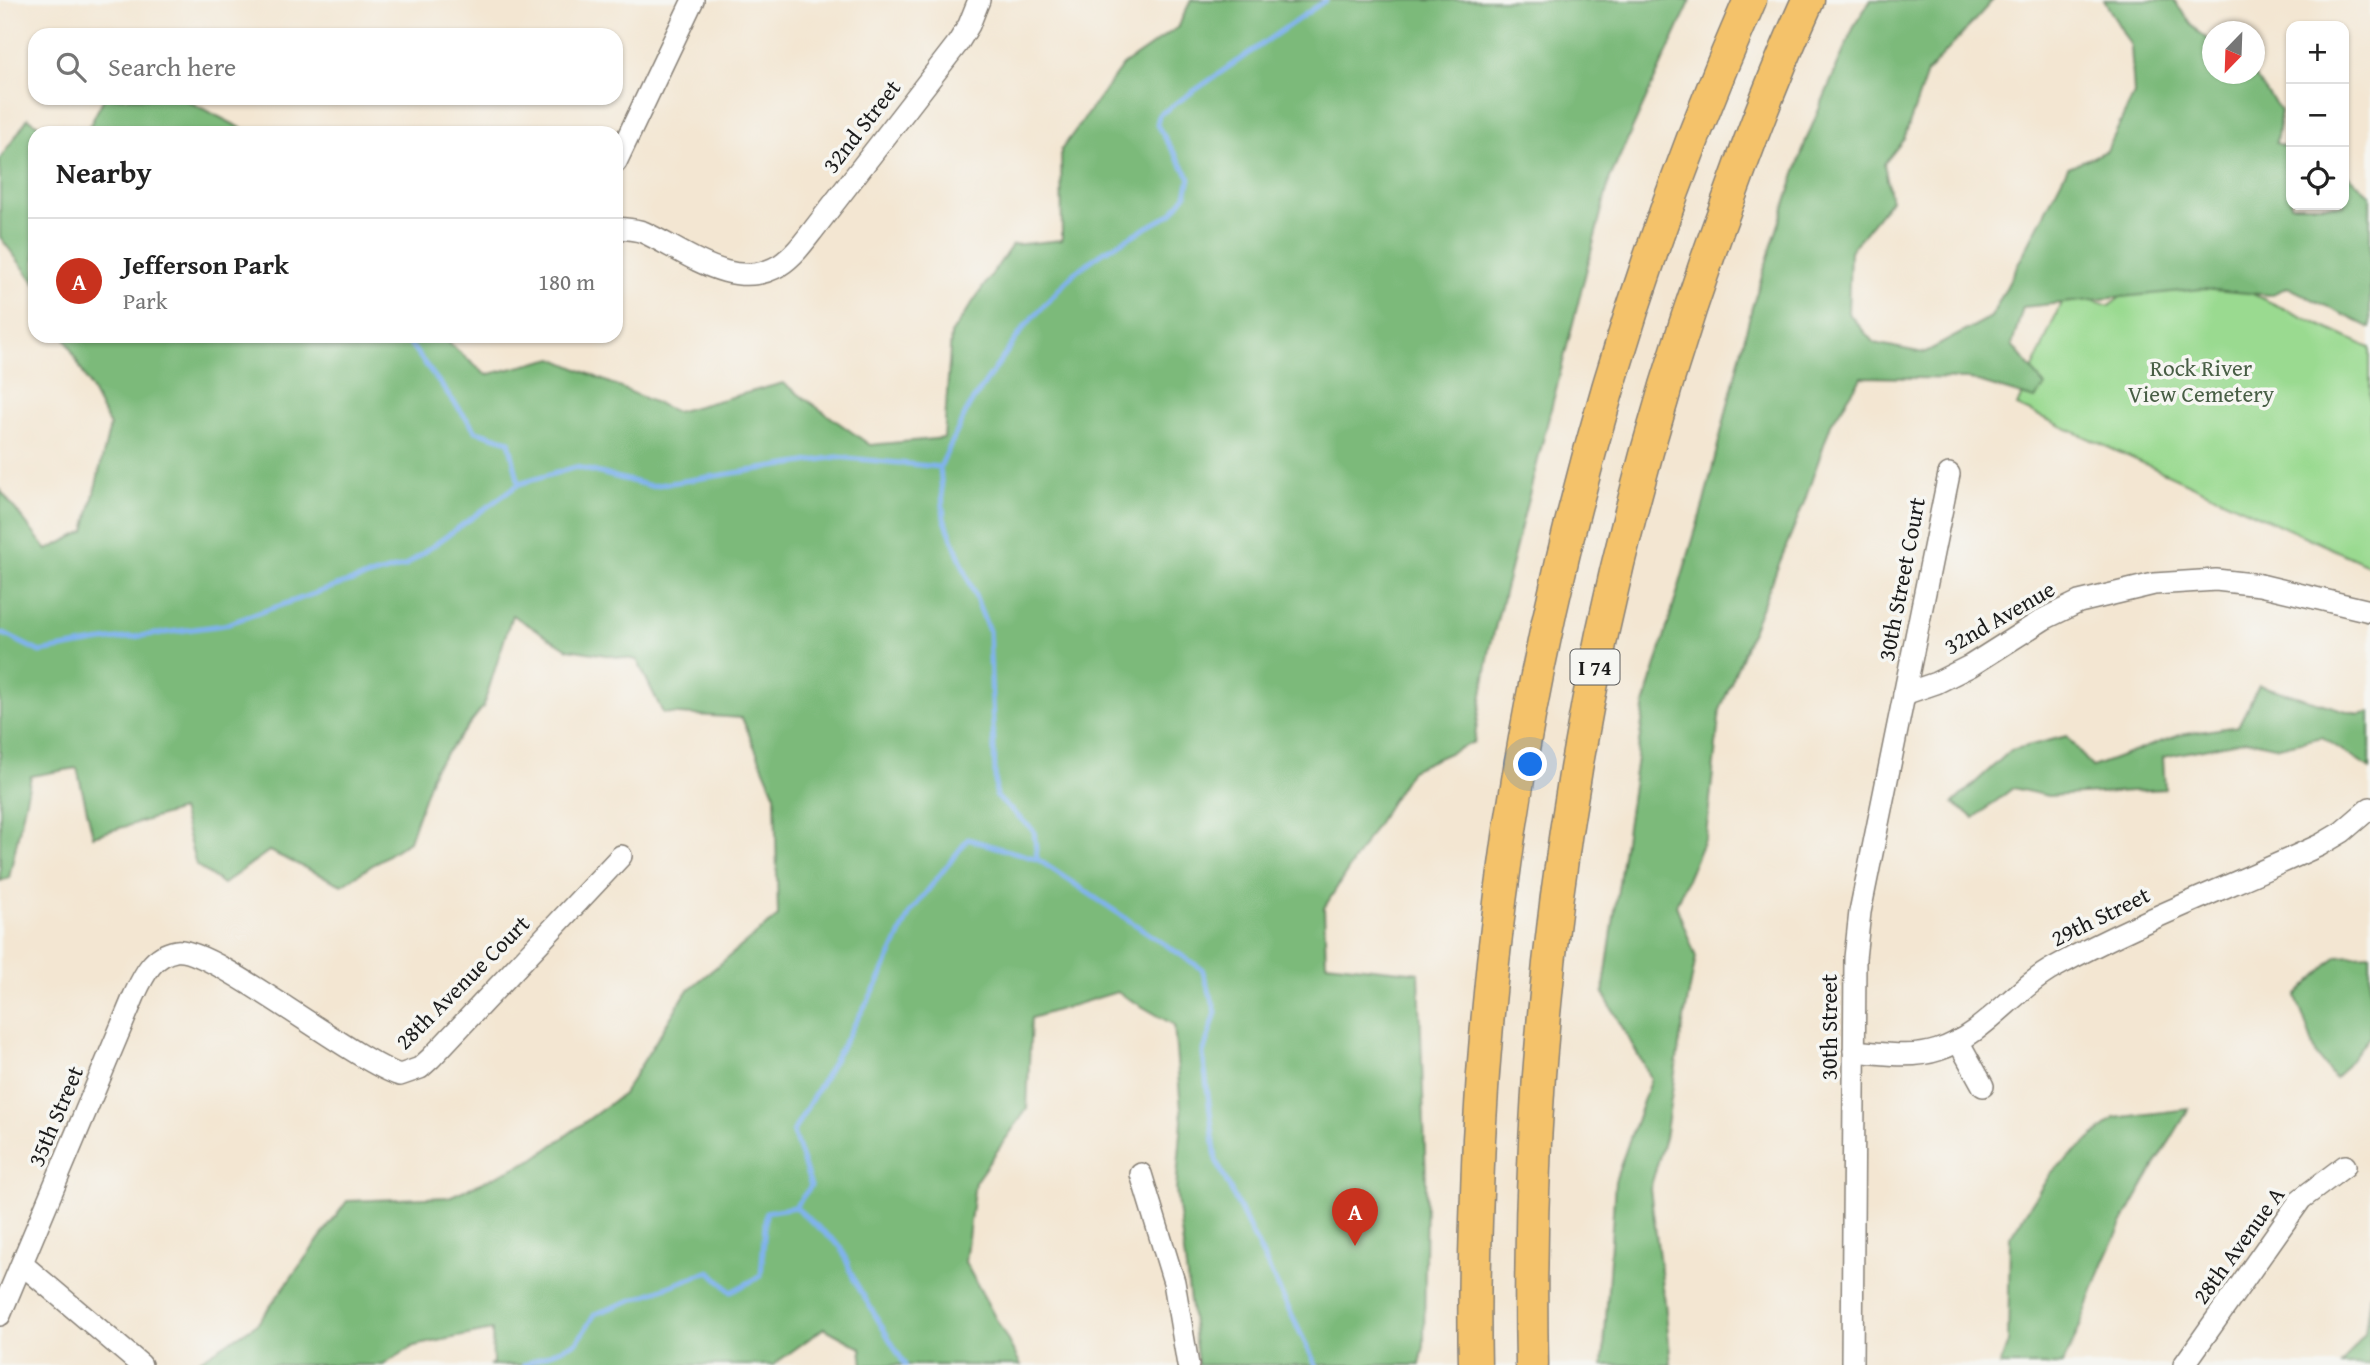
<!DOCTYPE html>
<meta charset="utf-8">
<style>
body{margin:0;font-family:"Gentium Book Plus",serif;background:#f2f2f2;color:#222}
.controls{position:absolute;right:21px;top:21px;display:grid;overflow:hidden;border-radius:14px;box-shadow:0 2px 5px #0004}
.controls button{width:63px;height:63px;display:grid;place-items:center;padding:0;border:0;border-bottom:2px solid #e0e0e0;background:#fff;color:#222;font:35px sans-serif}
.compass{position:absolute;left:2202px;top:21px;width:63px;height:63px;border-radius:50%;background:#fff;box-shadow:0 2px 5px #0004;rotate:203deg}
.you{position:absolute;left:1531px;top:765px;width:24px;height:24px;margin:-18px;border:5px solid #fff;border-radius:50%;background:#1a73e8;box-shadow:0 0 0 10px #1a73e833}
.badge{display:grid;place-items:center;width:46px;height:46px;border-radius:50%;background:#c8321e;color:#fff;font-size:23px;font-weight:700}
.pin{position:absolute;translate:-50% -58px;filter:drop-shadow(0 2px 4px #0008)}
.pin::after{content:'';position:absolute;top:37px;width:24px;height:21px;background:inherit;clip-path:polygon(0 0,100% 0,50% 100%)}
.list{margin:0;padding:0;list-style:none}
h2{display:flex;justify-content:space-between;align-items:center;height:91px;margin:0;padding:0 28px;font-size:30px}
h2 small{font-size:23px;font-weight:400;color:#767676}
.list li{display:grid;grid-template-columns:46px 1fr auto;gap:21px;align-items:center;box-sizing:border-box;height:126px;padding:0 28px;border-top:2px solid #e0e0e0}
.list b{display:block;font-size:26px;white-space:nowrap}
.list p{margin:0;font-size:23px;white-space:nowrap;color:#767676}
.list em{font-size:23px;font-style:normal;color:#767676}
.icon{flex:none;width:38px;height:38px;fill:none;stroke:currentColor;stroke-width:2;stroke-linecap:round;stroke-linejoin:round}
.map{position:relative;flex:none;width:2370px;height:1365px;overflow:hidden}
.search{position:absolute;background:#fff;box-shadow:0 2px 5px #0004;left:28px;top:28px;width:595px;height:77px;display:flex;align-items:center;gap:18px;box-sizing:border-box;padding:0 24px;border-radius:21px;color:#767676;font-size:26px}
.panel{position:absolute;background:#fff;box-shadow:0 2px 5px #0004;left:28px;top:126px;width:595px;height:217px;border-radius:21px}
.map>svg:first-child{display:block}
.green{fill:#9ada90;stroke:#5b7b56;stroke-width:2}
.forest{fill:#7bba7a;stroke:#4c6b4b;stroke-width:2}
.lines{fill:none;stroke-linecap:round;stroke-linejoin:round}
.stream{stroke:#80b3ed;stroke-width:5}
.minor-casing{stroke:#888177;stroke-width:24}
.highway-casing{stroke:#888177;stroke-width:35}
.minor{stroke:#fff;stroke-width:21}
.highway{stroke:#f4c26a;stroke-width:32}
.labels{text-anchor:middle;dominant-baseline:central;stroke-width:7;stroke-linejoin:round;paint-order:stroke}
.shield{fill:#f6f6f2;stroke:#5d5d5c;stroke-width:2}
.shield-label{font-size:21px;font-weight:bold;fill:#1c1c1c}
.street-label{font-size:23px;fill:#1c1c1c;stroke:#f6f6f2}
.park-label{font-size:23px;fill:#485e45;stroke:#f6f6f2}
</style>
<div class="map">
<svg width="2370" height="1365" viewBox="0 0 2370 1365">
<rect width="100%" height="100%" fill="#f6f6f2"/>
<filter id="ink" filterUnits="userSpaceOnUse"><feTurbulence type="fractalNoise" baseFrequency=".0143" numOctaves="2"/><feDisplacementMap in="SourceGraphic" scale="14" xChannelSelector="R" yChannelSelector="G"/><feConvolveMatrix kernelMatrix="1 2 1 2 8 2 1 2 1" color-interpolation-filters="sRGB"/></filter>
<filter id="wash" filterUnits="userSpaceOnUse"><feTurbulence type="fractalNoise" baseFrequency=".00686" numOctaves="4" result="noise"/><feDisplacementMap in="SourceGraphic" scale="28" xChannelSelector="R" yChannelSelector="G"/><feGaussianBlur stdDeviation="1.57" result="paint"/><feColorMatrix in="noise" values="0 0 0 0 0 0 0 0 0 0 0 0 0 0 0 0 0 1.4 0 .05"/><feComposite in="paint" operator="in"/></filter>
<g filter="url(#wash)">
<rect width="100%" height="100%" fill="#f3e6d2"/>
<path class="green" d="M2172,257L2370,348V566L2017,406L2066,291L2109,306Z"/>
<g class="forest">
<path d="M1191,0H1691L1610,178L1490,648L1474,742L1411,770L1324,908L1326,963L1419,973L1426,1182L1424,1346L1420,1365H1198L1176,1190L1182,1121L1174,1025L1117,992L1031,1018L1027,1109L975,1182L965,1262L1021,1365H863L861,1348L824,1328L773,1365H489L493,1363L492,1330L414,1346L383,1365H192L258,1323L347,1201L449,1197L534,1159L623,1094L687,991L778,916L775,795L742,718L663,713L637,660L568,649L512,615L483,707L434,769L409,841L342,885L269,851L223,884L196,865L181,810L93,836L77,768L31,776L9,878L0,881V490L47,550L85,531L110,426L64,336H441L486,375L553,358L676,412L783,383L870,445L944,438L951,334L1012,245L1062,240L1061,150L1123,65L1178,27Z"/>
<path d="M1871,0H1993L1927,73L1904,139L1884,164L1891,200L1850,251L1848,313L1874,343L1924,353L1991,317L2068,167L2107,151L2134,94L2131,46L2104,0H2173L2198,32L2212,42V74H2253L2281,111L2276,143L2291,149V205H2344V171L2370,195V328L2288,287L2270,295L2202,289L2023,307L2012,345L2045,386L2035,399L1968,379L1862,377L1831,424L1805,500L1720,710L1706,835L1676,905L1696,957L1680,1040L1665,1138L1650,1189L1665,1302L1671,1365H1603L1615,1181L1651,1078L1603,993L1645,702L1704,502L1752,307L1806,140L1855,24Z"/>
<path d="M104,98H182L251,133H86Z"/>
<path d="M28,118L49,133H35V283L0,237V159Z"/>
<path d="M2259,685L2360,715L2370,712V769L2322,737L2279,747L2248,740L2163,757L2165,789L2048,796L2013,788L1974,818L1953,803L2011,750L2067,736L2092,767L2179,735L2238,726Z"/>
<path d="M2370,954V1035L2335,1079L2317,1056L2296,996L2337,956Z"/>
<path d="M2189,1109C2160,1158 2128,1207 2105,1260C2089,1296 2082,1330 2062,1365H2000L2008,1342L2010,1237L2051,1173L2115,1118Z"/>
<path d="M2370,1293V1365H2341L2365,1333Z"/>
</g>
<g class="lines">
<g class="stream">
<path d="M404,336L476,431L509,441L519,484"/>
<path d="M0,635L2,633L40,652L95,642L224,625L342,584L405,566L519,484L576,467L651,486L837,457L940,467"/>
<path d="M1037,859L1202,969L1216,1012L1203,1054L1216,1160L1316,1365"/>
<path d="M795,1207L841,1247L854,1280L905,1365"/>
<path d="M524,1365L577,1342L595,1314L710,1271L731,1292L761,1276L766,1212L795,1207L811,1186L793,1132L878,983L910,913L968,839L1037,859L1034,831L996,796L989,631L944,518L940,467L969,406L1025,326L1074,273L1103,252L1171,214L1186,195L1190,178L1157,125L1159,115L1326,0"/>
</g>
</g>
</g>
<g filter="url(#ink)">
<g class="lines">
<g class="minor-casing">
<g id="minor">
<path d="M616,162L693,0"/>
<path d="M616,228C625,229 635,229 643,232C685,251 734,293 780,265C794,256 804,242 814,229L958,43L969,25L979,0"/>
<path d="M1904,694L1936,683L1970,666L2044,619L2079,602L2154,584L2216,580L2260,585L2370,611"/>
<path d="M1958,1041L1983,1086"/>
<path d="M1854,1051C1880,1053 1912,1059 1938,1050C1984,1035 2013,990 2055,967C2140,920 2232,886 2320,845L2342,832L2370,808"/>
<path d="M1141,1174L1174,1282L1188,1365"/>
<path d="M22,1264L141,1365"/>
<path d="M0,1315L134,996C143,977 152,955 176,951C210,945 352,1060 400,1075L420,1068L431,1058L621,856"/>
<path d="M1852,1365L1855,958L1860,912L1949,474"/>
<path d="M2184,1365L2301,1199L2345,1166"/>
</g>
</g>
<g class="highway-casing">
<g id="highway">
<path d="M1475,1365C1473,1290 1476,1215 1479,1139C1499,747 1592,360 1750,0"/>
<path d="M1532,1365C1523,965 1592,565 1732,190C1755,126 1780,62 1808,0"/>
</g>
</g>
<use href="#minor" class="minor"/>
<use href="#highway" class="highway"/>
</g>
</g>
<g class="labels">
<rect class="shield" x="1570.5" y="649.5" width="49" height="35" rx="5"/>
<g class="shield-label">
<text x="1595" y="667">I 74</text>
</g>
<g class="street-label">
<text transform="translate(861 126) rotate(-52)">32nd Street</text>
<text transform="translate(1901 579) rotate(-79)">30th Street Court</text>
<text transform="translate(1999 617) rotate(-30)">32nd Avenue</text>
<text transform="translate(2100 916) rotate(-26)">29th Street</text>
<text transform="translate(462 982) rotate(-45)">28th Avenue Court</text>
<text transform="translate(1828 1027) rotate(-90)">30th Street</text>
<text transform="translate(55 1116) rotate(-67)">35th Street</text>
<text transform="translate(2238 1245) rotate(-54)">28th Avenue A</text>
</g>
<g class="park-label">
<text x="2201" y="367">Rock River<tspan x="2201" dy="26">View Cemetery</tspan></text>
</g>
</g>
</svg>
<div class="controls">
<button>+</button>
<button>−</button>
<button><svg class="icon" aria-label="locate" viewBox="0 0 24 24"><circle cx="12" cy="12" r="6"/><path d="M12 2v4M12 18v4M2 12h4M18 12h4"/></svg></button>
</div>
<svg class="compass" viewBox="-18 -18 36 36"><path d="M0-13l5 13h-10z" fill="#e53935"/><path d="M0 13l5-13h-10z" fill="#767676"/></svg>
<div class="you"></div>
<div class="pin badge" style="left:1355px;top:1246px">A</div>
<div class="search"><svg class="icon" aria-label="search" viewBox="0 0 24 24"><circle cx="10" cy="10" r="6"/><path d="M15 15l6 6"/></svg>Search here</div>
<section class="panel">
<h2>Nearby<small></small></h2>
<ul class="list">
<li><span class="badge">A</span><div><b>Jefferson Park</b><p>Park</p></div><em>180 m</em></li>
</ul>
</section>
</div>
